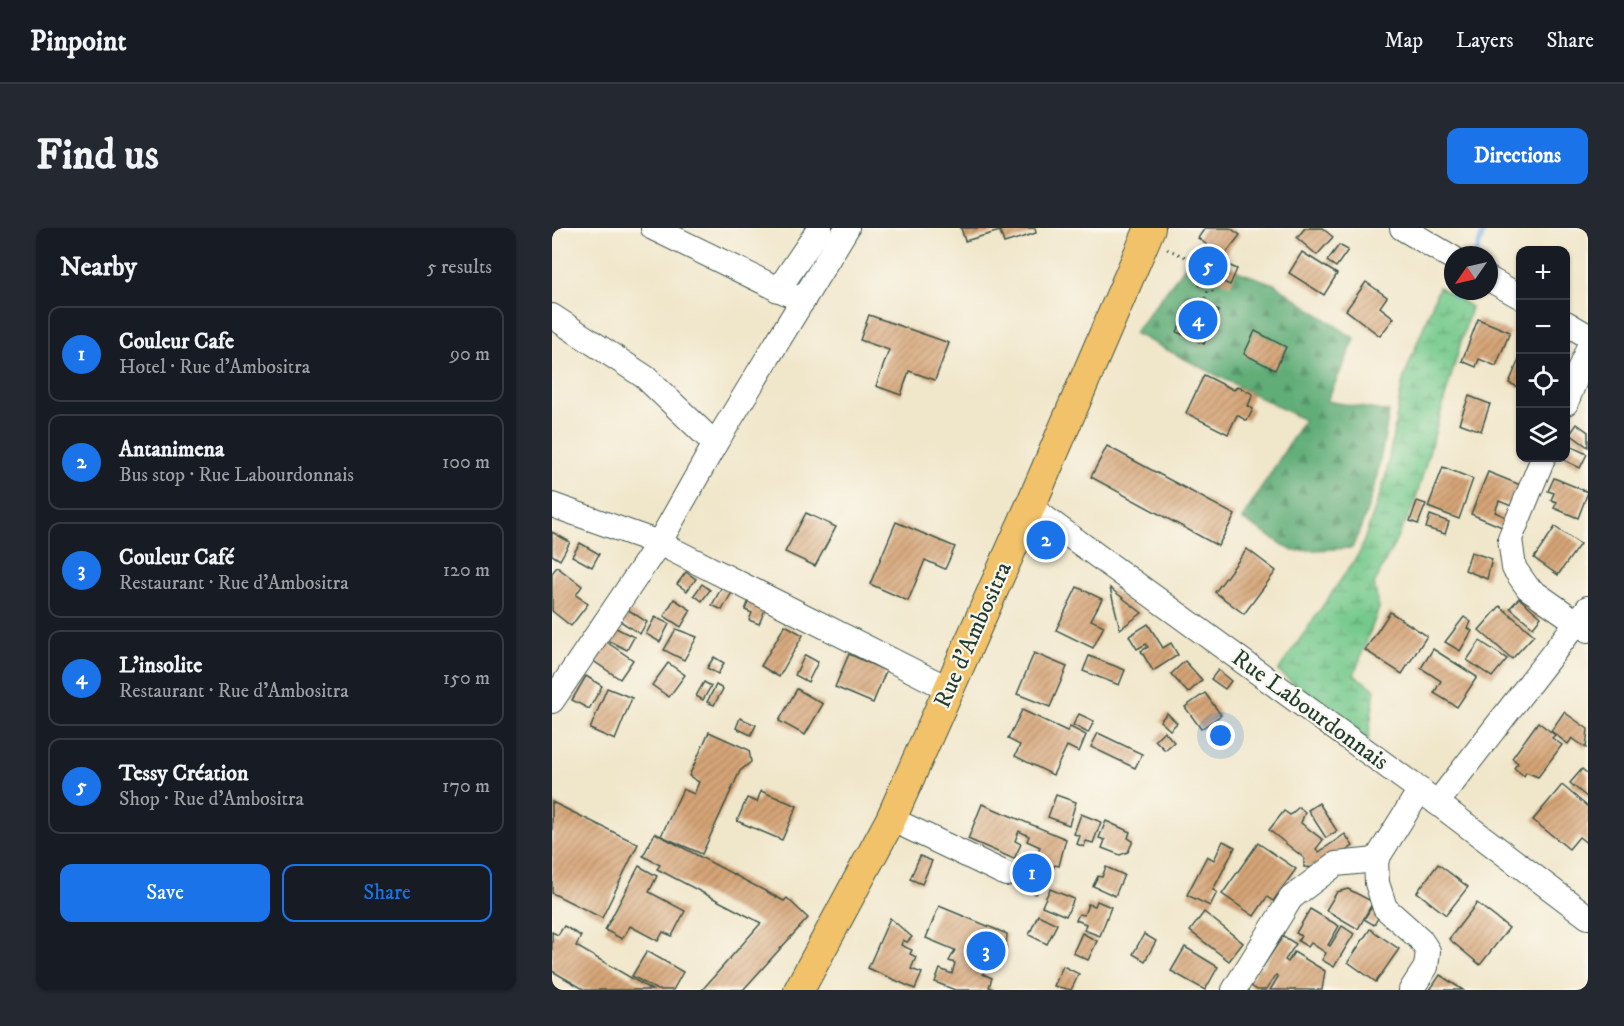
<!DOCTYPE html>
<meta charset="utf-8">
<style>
body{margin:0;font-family:"IM FELL DW Pica",serif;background:#242831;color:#f1f3f6}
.controls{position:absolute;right:18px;top:18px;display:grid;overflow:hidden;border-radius:12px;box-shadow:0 2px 4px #0004}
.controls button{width:54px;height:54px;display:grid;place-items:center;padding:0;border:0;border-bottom:2px solid #363941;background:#171b24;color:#f1f3f6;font:30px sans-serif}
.compass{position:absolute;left:892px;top:18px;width:54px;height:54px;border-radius:50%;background:#171b24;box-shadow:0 2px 4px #0004;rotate:236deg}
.you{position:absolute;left:669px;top:508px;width:21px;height:21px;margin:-15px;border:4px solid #fff;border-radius:50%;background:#1a73e8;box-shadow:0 0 0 9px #1a73e833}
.badge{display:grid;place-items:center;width:39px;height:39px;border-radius:50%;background:#1a73e8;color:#fff;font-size:20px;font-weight:700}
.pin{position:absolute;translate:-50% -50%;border:3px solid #fff;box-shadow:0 2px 6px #0006}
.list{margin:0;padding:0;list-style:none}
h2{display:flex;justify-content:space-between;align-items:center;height:78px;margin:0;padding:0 24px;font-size:26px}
h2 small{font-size:20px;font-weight:400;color:#9ea1a6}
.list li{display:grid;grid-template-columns:39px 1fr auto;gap:18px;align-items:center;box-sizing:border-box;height:96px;margin:0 12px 12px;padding:0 12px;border:2px solid #363941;border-radius:12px}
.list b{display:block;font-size:22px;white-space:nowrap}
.list p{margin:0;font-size:20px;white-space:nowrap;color:#9ea1a6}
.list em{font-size:20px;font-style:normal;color:#9ea1a6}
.actions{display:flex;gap:12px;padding:18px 24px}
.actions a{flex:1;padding:14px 0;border:2px solid #1a73e8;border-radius:12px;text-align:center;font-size:21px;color:#1a73e8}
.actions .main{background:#1a73e8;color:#fff}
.icon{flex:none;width:33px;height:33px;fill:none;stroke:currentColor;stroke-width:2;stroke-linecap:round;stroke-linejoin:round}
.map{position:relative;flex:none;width:1036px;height:762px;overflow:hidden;border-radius:12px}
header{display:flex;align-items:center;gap:36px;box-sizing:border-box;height:84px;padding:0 30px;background:#171b24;border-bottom:2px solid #363941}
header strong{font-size:28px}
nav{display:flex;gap:33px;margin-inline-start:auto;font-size:21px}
.intro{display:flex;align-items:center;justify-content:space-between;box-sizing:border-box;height:144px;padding:0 36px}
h1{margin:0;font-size:42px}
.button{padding:15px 27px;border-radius:12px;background:#1a73e8;color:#fff;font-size:21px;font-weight:700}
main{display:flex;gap:36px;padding:0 36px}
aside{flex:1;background:#171b24;border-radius:12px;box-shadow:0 2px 4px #0004}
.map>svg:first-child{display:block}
.forest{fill:url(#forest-firs);stroke:#407556;stroke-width:1.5}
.wetland{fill:url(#wetland-marsh);stroke:#4a8360;stroke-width:1.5}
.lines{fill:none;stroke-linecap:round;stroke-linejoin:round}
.stream{stroke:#6dace0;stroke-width:5}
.building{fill:url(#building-hatch)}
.minor-casing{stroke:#3e564a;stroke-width:26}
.major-casing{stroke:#3e564a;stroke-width:32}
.path{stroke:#3e564a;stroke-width:3;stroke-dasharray:1.5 4.5;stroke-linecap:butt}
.minor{stroke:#fff;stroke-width:24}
.major{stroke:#f2c26a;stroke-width:30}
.labels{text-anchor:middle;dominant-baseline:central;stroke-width:4.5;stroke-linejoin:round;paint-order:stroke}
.street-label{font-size:24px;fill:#1f3d34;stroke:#fbf7ec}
</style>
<header>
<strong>Pinpoint</strong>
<nav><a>Map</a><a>Layers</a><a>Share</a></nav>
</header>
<div class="intro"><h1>Find us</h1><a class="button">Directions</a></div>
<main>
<aside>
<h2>Nearby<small>5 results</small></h2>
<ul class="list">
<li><span class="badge">1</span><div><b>Couleur Cafe</b><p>Hotel · Rue d'Ambositra</p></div><em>90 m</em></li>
<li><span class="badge">2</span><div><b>Antanimena</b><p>Bus stop · Rue Labourdonnais</p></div><em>100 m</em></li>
<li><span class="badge">3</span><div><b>Couleur Café</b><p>Restaurant · Rue d'Ambositra</p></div><em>120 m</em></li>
<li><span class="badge">4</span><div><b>L'insolite</b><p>Restaurant · Rue d'Ambositra</p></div><em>150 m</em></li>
<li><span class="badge">5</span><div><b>Tessy Création</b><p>Shop · Rue d'Ambositra</p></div><em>170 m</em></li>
</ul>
<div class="actions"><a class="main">Save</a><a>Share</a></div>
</aside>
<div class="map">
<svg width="1036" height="762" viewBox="0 0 1036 762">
<defs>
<pattern id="forest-firs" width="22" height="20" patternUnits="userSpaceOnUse" patternTransform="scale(1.5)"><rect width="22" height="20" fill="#60ad78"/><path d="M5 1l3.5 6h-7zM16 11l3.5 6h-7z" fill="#4f8e63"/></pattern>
<pattern id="wetland-marsh" width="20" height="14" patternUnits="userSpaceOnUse" patternTransform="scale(1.5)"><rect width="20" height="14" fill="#75c98c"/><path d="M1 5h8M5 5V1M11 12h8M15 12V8" fill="none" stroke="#5fa473"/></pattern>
<pattern id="building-hatch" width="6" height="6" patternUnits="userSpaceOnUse" patternTransform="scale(1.5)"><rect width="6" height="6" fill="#d6a477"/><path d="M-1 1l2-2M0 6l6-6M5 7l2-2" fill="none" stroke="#ad8762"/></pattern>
</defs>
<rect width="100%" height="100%" fill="#fbf7ec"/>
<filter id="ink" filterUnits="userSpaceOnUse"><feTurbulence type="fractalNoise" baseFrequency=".0167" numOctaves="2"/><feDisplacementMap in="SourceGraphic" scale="12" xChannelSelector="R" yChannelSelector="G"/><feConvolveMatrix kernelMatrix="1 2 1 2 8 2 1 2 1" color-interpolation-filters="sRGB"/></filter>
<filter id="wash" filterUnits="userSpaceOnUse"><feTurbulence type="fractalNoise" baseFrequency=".008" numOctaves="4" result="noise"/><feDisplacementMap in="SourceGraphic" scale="24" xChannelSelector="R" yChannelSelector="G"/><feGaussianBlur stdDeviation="1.35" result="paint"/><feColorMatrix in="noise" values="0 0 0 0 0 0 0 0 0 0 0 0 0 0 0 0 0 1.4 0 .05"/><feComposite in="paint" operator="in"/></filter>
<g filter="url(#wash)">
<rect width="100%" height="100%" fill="#f0e6ca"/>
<path class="forest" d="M641,28L722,56L803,111L775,173L837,184C828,235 822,273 800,320L741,323L690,291L752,192L582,105Z"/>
<path class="wetland" d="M887,59L919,79L862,277L822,356L827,380L802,447L823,461L816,513L726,443L808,324L833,252L851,152Z"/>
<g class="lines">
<g class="stream">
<path d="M924,27L932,0"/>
<path d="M903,69L906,63"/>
</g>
</g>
<g id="blocks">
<g class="building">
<path d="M409,0H483L484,5L452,15L448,3L413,13Z"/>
<path d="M653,0H678L688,7L671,29L646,10Z"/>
<path d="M753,0H770L781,9L765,27L745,10Z"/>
<path d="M787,17L796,22L784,39L775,33Z"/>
<path d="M750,24L785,46L772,67L737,45Z"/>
<path d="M651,26L685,41L678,57L644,42Z"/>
<path d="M814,54L835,69L828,79L842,90L828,108L794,82Z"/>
<path d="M640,71L667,83L652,116L625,104Z"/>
<path d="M317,87L397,115L383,152L357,143L349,167L324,158L337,122L308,112Z"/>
<path d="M926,91L958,104L944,138L927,131L924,139L910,133Z"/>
<path d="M703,103L734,119L723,142L692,126Z"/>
<path d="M968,129H969V160L957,155Z"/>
<path d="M652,147L682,162L685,158L701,166L696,178L701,181L695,193L685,187L676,206L634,185Z"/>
<path d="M917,168L938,176L929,203L907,195Z"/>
<path d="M1025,196L1036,204V219L1018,206Z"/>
<path d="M555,218L683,287L666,318L539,249Z"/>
<path d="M1018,218L1035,226L1028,240L1012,232Z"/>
<path d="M891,239L921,251L907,291L876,279Z"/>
<path d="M936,244L971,258L962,279L947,273L943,284L954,289L950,299L919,286Z"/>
<path d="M1002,250L1036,264L1026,290L1002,280L1005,274L999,272L1002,265L996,263Z"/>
<path d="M865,273L874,276L866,296L858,293Z"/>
<path d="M254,285L284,299L263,338L233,324Z"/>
<path d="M878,287L897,294L893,306L874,300Z"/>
<path d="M344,294L403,319L393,341L373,332L356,373L318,356Z"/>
<path d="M1003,299L1028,316L1006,347L982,330Z"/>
<path d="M0,304L18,314L8,332L0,327Z"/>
<path d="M28,315L47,326L40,339L20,328Z"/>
<path d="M695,321L724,343L692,386L663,364Z"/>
<path d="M919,324L940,331L935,351L913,342Z"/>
<path d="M5,339L30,358L24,367L36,376L19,398L0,383V345Z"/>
<path d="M134,344L144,351L135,363L125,356Z"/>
<path d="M150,356L158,362L150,373L142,367Z"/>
<path d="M170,359L180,364L170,382L160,377Z"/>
<path d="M525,359L550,371L539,392L552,398L541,420L504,402Z"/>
<path d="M558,360L590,385L568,401Z"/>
<path d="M198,370L215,377L207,396L197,392L200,385L193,382Z"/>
<path d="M967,370L989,389L981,399L958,380Z"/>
<path d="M122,371L139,382L129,399L112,388Z"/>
<path d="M948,378L982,407L960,431L927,402Z"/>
<path d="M72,379L95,394L88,406L65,391Z"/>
<path d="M838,384L875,408L850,446L813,422Z"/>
<path d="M103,389L117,396L108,414L94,406Z"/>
<path d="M912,389L919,394L916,400L920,403L908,423L893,414Z"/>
<path d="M596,396L611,420L619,415L626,427L601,443L589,423L596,419L594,416L585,421L577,408Z"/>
<path d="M58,397L82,409L75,422L51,410Z"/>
<path d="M233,397L251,407L227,449L209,438Z"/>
<path d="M124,401L145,409L132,432L112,422Z"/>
<path d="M53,413L81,432L68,451L40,432Z"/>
<path d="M928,413L955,431L940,449L915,432Z"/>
<path d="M881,421L925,449L905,479L882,465L889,453L869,440Z"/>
<path d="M482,425L515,439L498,479L465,466Z"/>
<path d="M297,426L334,443L321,475L283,459Z"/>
<path d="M253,427L266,434L256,454L243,447Z"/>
<path d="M537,428L573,442L567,457L531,443Z"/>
<path d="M162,429L172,435L166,446L155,440Z"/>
<path d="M633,433L650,452L636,465L619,446Z"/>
<path d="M116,435L133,447L117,469L100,457Z"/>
<path d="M666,442L679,453L673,461L659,451Z"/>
<path d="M34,448L50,458L37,481L20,472Z"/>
<path d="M152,454L159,458L151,472L144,468Z"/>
<path d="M164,457L171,461L162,477L155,474Z"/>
<path d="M55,460L80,470L63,512L38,501Z"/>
<path d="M245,461L271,476L253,507L227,493Z"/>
<path d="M653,465L669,487L649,501L633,479Z"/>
<path d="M470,482L515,503L518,499L534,507L527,524L515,518L501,547L463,528L468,517L456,511Z"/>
<path d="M1012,484L1036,501L1034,520L1020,510L1016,516L999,503Z"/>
<path d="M615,485L625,495L618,502L608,493Z"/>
<path d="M527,486L542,493L536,505L521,497Z"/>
<path d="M188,490L204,497L199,507L184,500Z"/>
<path d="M986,494L1003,507L1000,510L1010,517L986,549L974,544L972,548L962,540L966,535L960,530Z"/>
<path d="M612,503L622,514L613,522L603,512Z"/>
<path d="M157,504L197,522L199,534L188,543L150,626L109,608L131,561L142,566L147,554L137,548Z"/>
<path d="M546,505L590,526L583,540L539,519Z"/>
<path d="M1030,541L1036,546V570L1018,555Z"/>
<path d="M1010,557L1036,579V616L1027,609L1017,621L981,592Z"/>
<path d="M209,563L245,578L230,612L185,593L195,570L205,574Z"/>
<path d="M504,567L524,574L517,597L496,589Z"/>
<path d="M0,574L86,616L50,690L0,665Z"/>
<path d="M767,575L785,603L774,610L756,582Z"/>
<path d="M430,576L514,611L507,638L503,637L484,666L472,660L488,619L475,613L477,608L467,603L463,613L469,616L462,631L416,611Z"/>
<path d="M747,579L753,584L749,595L771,612L764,621L767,624L793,606L801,618L769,640L752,639V630L717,602L732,583L738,587Z"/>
<path d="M529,586L549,594L541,615L534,613L532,619L525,616L528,608L522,606Z"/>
<path d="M554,593L578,604L576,610L581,613L576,624L568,627L550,620L553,612L547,610Z"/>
<path d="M103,605L232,673L235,670L256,690L191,762H150L209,695L105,641L108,637L91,628Z"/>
<path d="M671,613L683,619L661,662L665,664L658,678L635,667L655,628L662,632Z"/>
<path d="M706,615L744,641L721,673L715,669L702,688L670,666Z"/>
<path d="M368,628L380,633L370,656L358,651Z"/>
<path d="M886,636L916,659L894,687L865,664Z"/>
<path d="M87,638L105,648L97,664L133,683L120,708L111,704L106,713L78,698L70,711L53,702Z"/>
<path d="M554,639L572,647L563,668L541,658L546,648L550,649Z"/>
<path d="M498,661L522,671L514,688L490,678Z"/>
<path d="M796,661L821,674L806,701L774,682L785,664Z"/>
<path d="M545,673L559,679L548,708L532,702L534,696L524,692L527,686L532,687L536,676L543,678Z"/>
<path d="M925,675L957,700L928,737L897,711Z"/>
<path d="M387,678L455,706L454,720L445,726L440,724L431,746L440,750L437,759L443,762H403L383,754L388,741L400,746L403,735L397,733L403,722L374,710Z"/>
<path d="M819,680L828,686L822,697L812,691Z"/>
<path d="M758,681L787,698L776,717L778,718L790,698L802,706L782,739L770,732L774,725L759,715L756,719L746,713L749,708L744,705Z"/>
<path d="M652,684L691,715L677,733L638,703Z"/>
<path d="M486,687L505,696L495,716L477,707Z"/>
<path d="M338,690L360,709L355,714L351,712L349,717L360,722L358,726L364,729L359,741L370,745L363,761L316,740Z"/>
<path d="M12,698L29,708L24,718L100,762H33L0,743V704L6,707Z"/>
<path d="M818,701L847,721L824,754L796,734Z"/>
<path d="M530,705L545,713L536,732L521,725Z"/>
<path d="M592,706L604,713L593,733L581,726Z"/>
<path d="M731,708L744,716L733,732L736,734L742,724L773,743L770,762H718L726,749L724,747L714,762H705L696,756L707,739L710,740Z"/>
<path d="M633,719L666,739L653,762L619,743Z"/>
<path d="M95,723L131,744L121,762H105L80,748Z"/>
<path d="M511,738L527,746L519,762L502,758Z"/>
<path d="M888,747L911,762H878Z"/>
</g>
</g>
</g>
<g filter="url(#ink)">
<use href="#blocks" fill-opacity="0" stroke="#3e564a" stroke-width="1.5"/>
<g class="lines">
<g class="minor-casing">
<g id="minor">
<path d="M101,0L251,73"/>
<path d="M850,0L901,30"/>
<path d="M937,51L969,69"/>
<path d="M226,62L268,0"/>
<path d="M0,88L93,149L163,216"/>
<path d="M1014,95L1036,108"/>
<path d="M1014,175L1036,120"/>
<path d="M991,230L958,311L962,340L976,360L1036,402"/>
<path d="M0,277L107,315L397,461"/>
<path d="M478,279L868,562L1036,689"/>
<path d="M0,473L107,315L163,216L295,0"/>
<path d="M885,575L1036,380"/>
<path d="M339,591L454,646"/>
<path d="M682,762L739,670L784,636L824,632"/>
<path d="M859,762L874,739L876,723L868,711L833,680L825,655L824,632L868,562"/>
</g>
</g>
<g class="major-casing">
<path id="major" d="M247,762L339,591L478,279L598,0"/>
</g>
<g class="path">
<path d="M615,21L645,34L641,44L652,49L653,46"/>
<path d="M647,58L652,49"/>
<path d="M660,64L665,51"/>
<path d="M651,76L656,62"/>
</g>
<use href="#minor" class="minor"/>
<use href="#major" class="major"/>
</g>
</g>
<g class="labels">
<g class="street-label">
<text transform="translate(421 407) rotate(-66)">Rue d'Ambositra</text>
<text transform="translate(758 482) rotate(36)">Rue Labourdonnais</text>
</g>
</g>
</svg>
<div class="controls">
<button>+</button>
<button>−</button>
<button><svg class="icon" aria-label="locate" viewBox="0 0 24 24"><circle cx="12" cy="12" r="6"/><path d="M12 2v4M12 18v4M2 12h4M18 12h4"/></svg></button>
<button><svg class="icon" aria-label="layers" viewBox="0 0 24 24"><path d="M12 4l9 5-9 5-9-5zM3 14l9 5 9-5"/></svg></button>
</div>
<svg class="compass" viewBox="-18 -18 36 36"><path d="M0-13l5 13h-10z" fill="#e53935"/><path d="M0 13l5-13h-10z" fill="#9ea1a6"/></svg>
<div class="you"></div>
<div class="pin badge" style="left:480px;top:645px">1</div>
<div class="pin badge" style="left:494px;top:312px">2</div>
<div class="pin badge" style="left:434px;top:723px">3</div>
<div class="pin badge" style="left:646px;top:92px">4</div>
<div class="pin badge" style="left:656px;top:38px">5</div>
</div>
</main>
